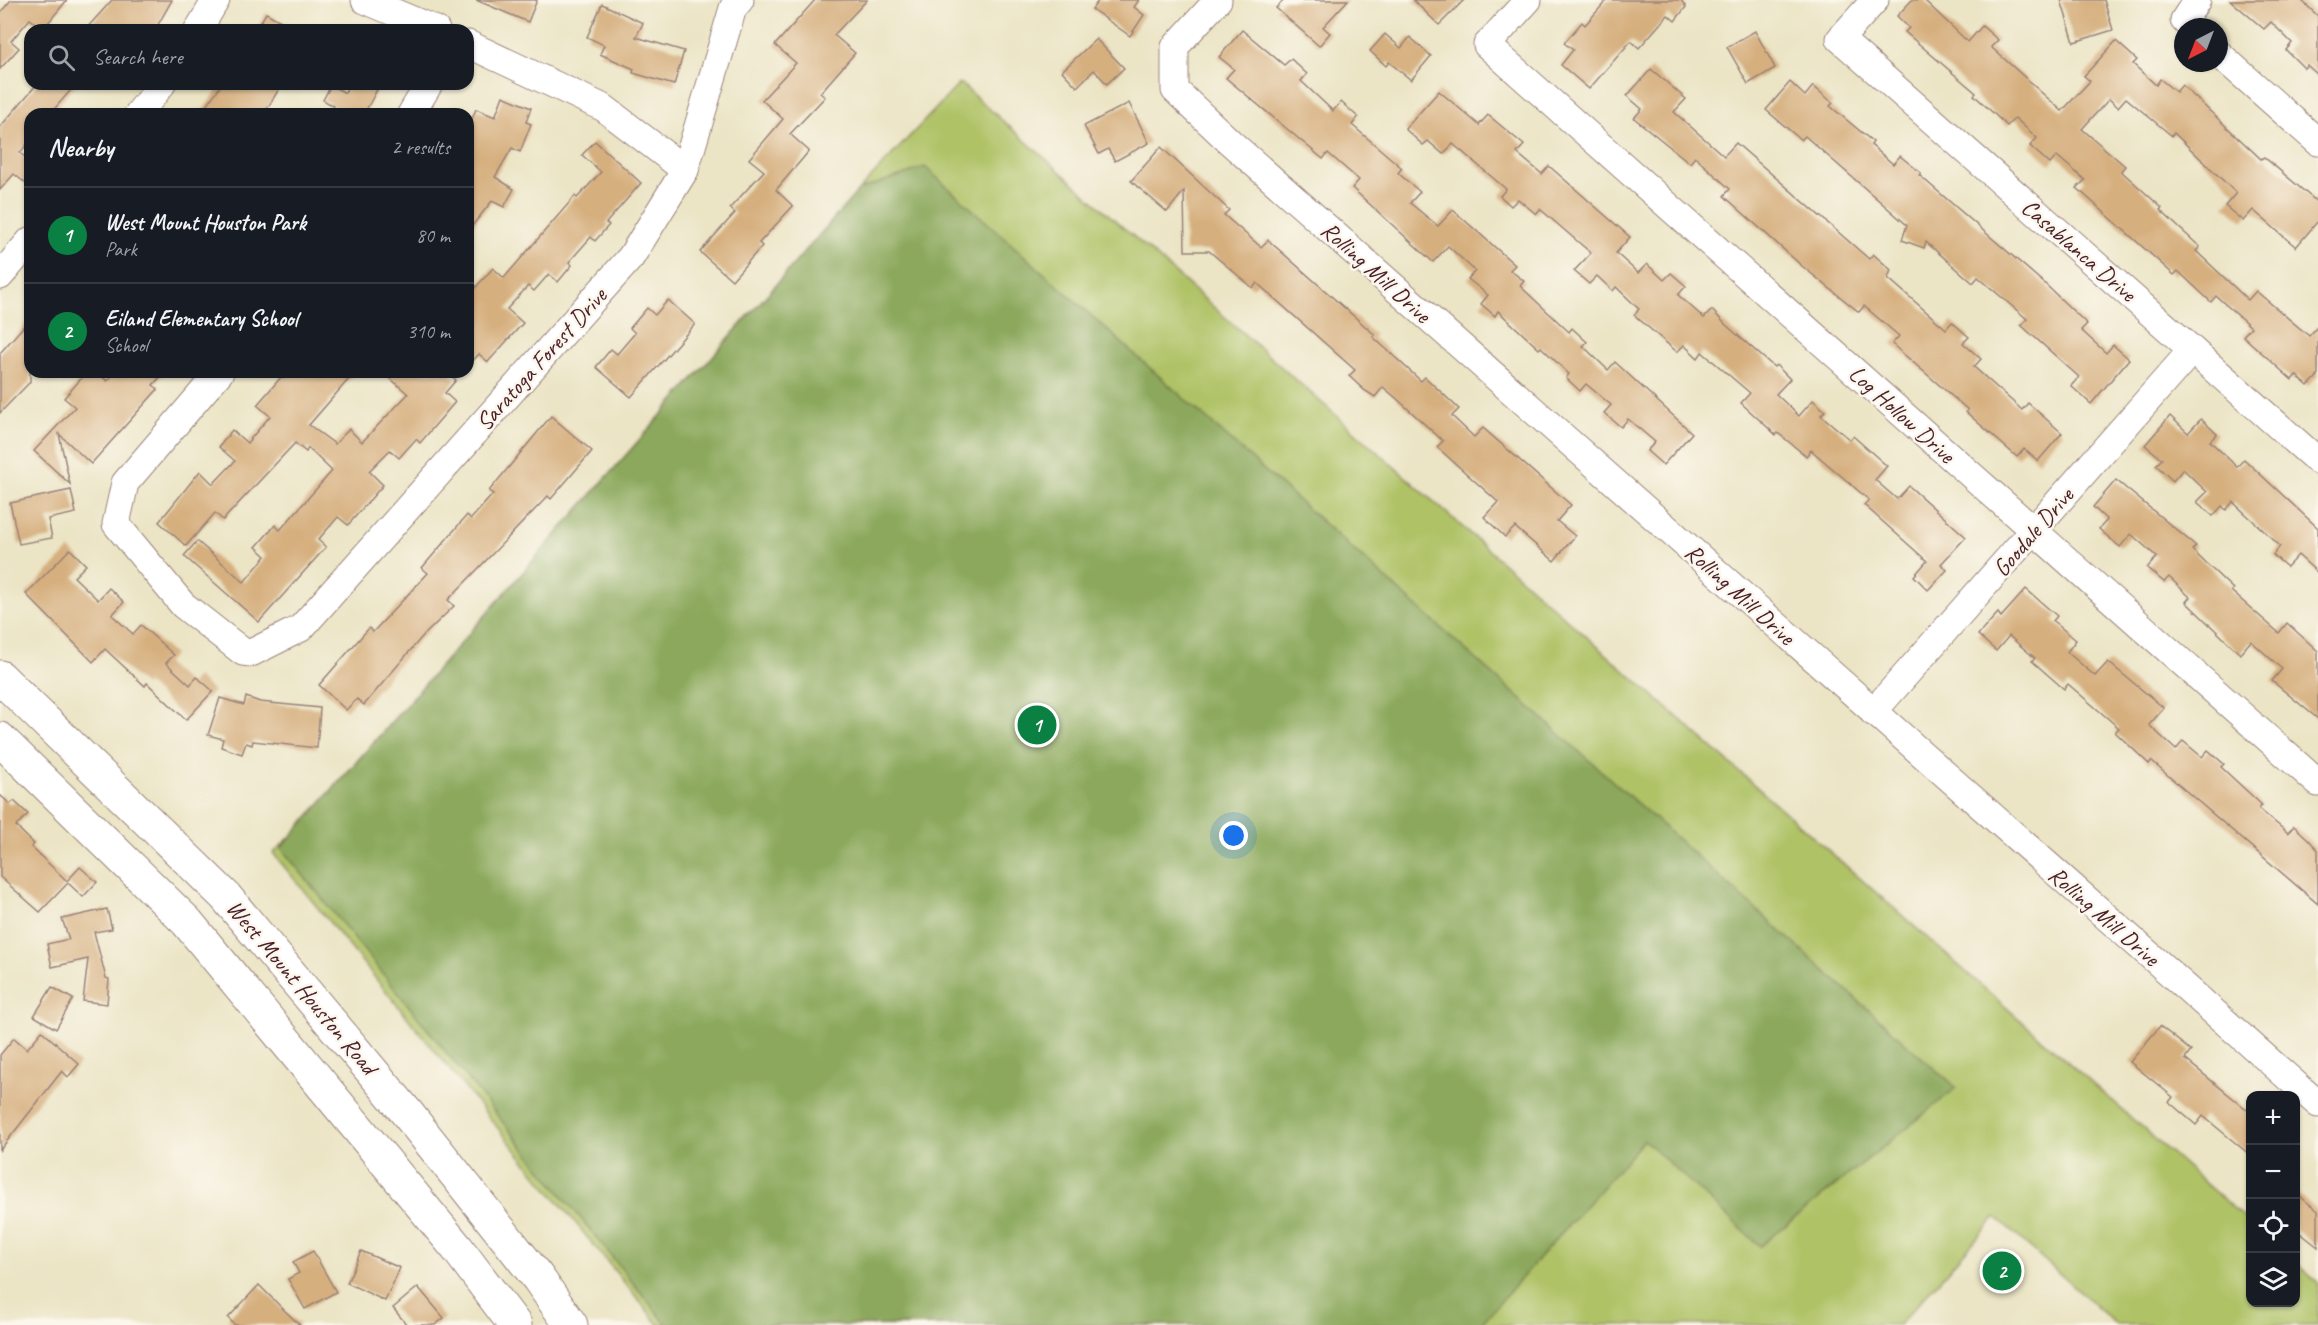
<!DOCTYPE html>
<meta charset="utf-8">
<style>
body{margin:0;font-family:Caveat,sans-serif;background:#20242c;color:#f1f3f6}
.controls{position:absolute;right:18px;bottom:18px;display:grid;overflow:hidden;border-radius:12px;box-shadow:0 2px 4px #0004}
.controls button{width:54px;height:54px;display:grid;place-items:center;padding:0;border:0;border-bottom:2px solid #363941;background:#171b24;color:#f1f3f6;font:30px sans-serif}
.compass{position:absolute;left:2174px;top:18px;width:54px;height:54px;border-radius:50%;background:#171b24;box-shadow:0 2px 4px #0004;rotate:222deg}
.you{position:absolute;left:1234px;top:836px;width:21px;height:21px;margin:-15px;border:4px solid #fff;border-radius:50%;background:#1a73e8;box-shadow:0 0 0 9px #1a73e833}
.badge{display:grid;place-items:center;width:39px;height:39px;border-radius:50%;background:#0b8043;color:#fff;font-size:20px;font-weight:700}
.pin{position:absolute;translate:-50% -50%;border:3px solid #fff;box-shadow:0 2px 6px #0006}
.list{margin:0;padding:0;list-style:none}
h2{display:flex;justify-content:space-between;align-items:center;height:78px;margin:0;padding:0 24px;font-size:26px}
h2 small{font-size:20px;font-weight:400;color:#9ea1a6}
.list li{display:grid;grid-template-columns:39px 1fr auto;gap:18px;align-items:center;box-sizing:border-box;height:96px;padding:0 24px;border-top:2px solid #363941}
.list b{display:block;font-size:22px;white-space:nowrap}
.list p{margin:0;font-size:20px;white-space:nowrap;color:#9ea1a6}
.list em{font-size:20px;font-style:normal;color:#9ea1a6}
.icon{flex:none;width:33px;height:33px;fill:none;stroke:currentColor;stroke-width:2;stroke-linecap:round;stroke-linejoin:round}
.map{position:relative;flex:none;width:2318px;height:1325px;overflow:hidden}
.search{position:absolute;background:#171b24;box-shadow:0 2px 4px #0004;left:24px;top:24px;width:450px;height:66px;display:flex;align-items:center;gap:15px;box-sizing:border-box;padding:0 21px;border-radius:18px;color:#9ea1a6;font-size:22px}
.panel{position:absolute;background:#171b24;box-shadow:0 2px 4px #0004;left:24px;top:108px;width:450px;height:270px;border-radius:18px}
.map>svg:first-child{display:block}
.green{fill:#afc266;stroke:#7c7048;stroke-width:1.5}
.forest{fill:#8ba85b;stroke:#6a6443;stroke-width:1.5}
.building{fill:#d6af7e}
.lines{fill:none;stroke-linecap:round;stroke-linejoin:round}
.minor-casing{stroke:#9a8278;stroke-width:29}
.major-casing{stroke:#9a8278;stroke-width:35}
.minor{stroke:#fff;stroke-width:27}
.major{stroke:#fff;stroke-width:33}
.labels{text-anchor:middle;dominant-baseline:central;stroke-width:5;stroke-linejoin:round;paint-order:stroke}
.street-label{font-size:24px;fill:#4a1f2b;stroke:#fbf7ec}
</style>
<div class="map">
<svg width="2318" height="1325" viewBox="0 0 2318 1325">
<rect width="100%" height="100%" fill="#fbf7ec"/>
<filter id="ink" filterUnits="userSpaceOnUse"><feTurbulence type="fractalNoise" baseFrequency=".0167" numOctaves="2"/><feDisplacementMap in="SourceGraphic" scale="12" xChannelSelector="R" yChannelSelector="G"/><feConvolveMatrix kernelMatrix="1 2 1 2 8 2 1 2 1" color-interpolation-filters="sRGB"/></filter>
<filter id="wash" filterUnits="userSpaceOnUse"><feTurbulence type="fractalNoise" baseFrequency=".008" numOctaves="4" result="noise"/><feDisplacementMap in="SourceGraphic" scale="24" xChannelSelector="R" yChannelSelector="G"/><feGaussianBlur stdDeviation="1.35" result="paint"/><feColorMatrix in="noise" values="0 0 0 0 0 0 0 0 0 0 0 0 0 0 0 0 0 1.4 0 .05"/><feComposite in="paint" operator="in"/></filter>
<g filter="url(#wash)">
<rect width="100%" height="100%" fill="#ebe4c5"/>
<path class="green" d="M960,83L2250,1223V1302H2296V1263L2318,1283V1325H2117L1996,1217L1899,1325H659L273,853L291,836L859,190Z"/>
<path class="forest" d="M925,167L1956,1088L1760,1246L1644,1140L1480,1325H667L281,848L859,190Z"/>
<g id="blocks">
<g class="building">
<path d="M11,0H67L43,29L30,19L11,41L19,48L0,69V13Z"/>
<path d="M112,0H172L155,30H85Z"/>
<path d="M476,0H537L528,22Z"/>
<path d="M815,0H867L834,35L855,53L820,93L825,97L790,134L809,151L776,190L793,206L759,243L762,246L732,280L700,252L735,213L730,208L764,171L749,159L783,119L762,100L796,63L775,45Z"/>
<path d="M1099,0H1139L1134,7L1144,15L1130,36L1092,9Z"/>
<path d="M1284,0H1348L1323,27L1330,33L1319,46L1276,8Z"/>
<path d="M1413,0H1464L1439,25Z"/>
<path d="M1607,0H1681L1686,7L1675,21L1668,15L1639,48L1631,41L1589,89L1561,65L1573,50L1564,43L1582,22L1585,25Z"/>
<path d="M1912,0H1924L1968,42L1982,26L1998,40L1991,47L2062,111L2090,81L2084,76L2116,41L2137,60L2133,64L2156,85L2160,79L2176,92L2182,85L2261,159L2264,157L2318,203V221L2296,247L2253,210L2243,221L2225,206L2236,193L2174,133L2172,136L2126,98L2118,107L2109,99L2082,129L2125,166L2121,171L2162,208L2160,210L2200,247L2196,251L2248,300L2256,291L2309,336L2318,326V376L2308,386L2296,375L2292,380L2243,336L2251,327L2216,296L2211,302L2178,271L2174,275L2077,188L2085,180L2057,156L2050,164L2030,146L2037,138L2015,118L2007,126L1974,95L1976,93L1905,32L1909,28L1897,16Z"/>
<path d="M2061,0H2104L2113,30L2074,42Z"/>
<path d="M2230,0H2301L2318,16V75L2307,65L2304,68L2286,50L2292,43L2271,22L2264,29Z"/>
<path d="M602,4L643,23L636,37L684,51L674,85L633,73L634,69L600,54L604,45L587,37Z"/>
<path d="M266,13L297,30H256Z"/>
<path d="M1242,30L1284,65L1291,59L1307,74L1301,81L1333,111L1341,102L1358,117L1352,125L1402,168L1398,173L1420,192L1410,203L1438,226L1453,210L1515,265L1510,270L1524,281L1520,286L1569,332L1572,328L1587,342L1583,346L1608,370L1615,362L1692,433L1663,465L1647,451L1655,442L1628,419L1621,427L1604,413L1611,405L1586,384L1580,391L1566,378L1569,374L1541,347L1539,349L1498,311L1495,316L1481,304L1488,295L1468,279L1475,271L1448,246L1433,262L1352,188L1359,180L1328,153L1323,159L1226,78L1234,69L1219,57Z"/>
<path d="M1755,31L1775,68L1748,84L1727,47Z"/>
<path d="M1385,34L1401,48L1410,37L1431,56L1411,80L1389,62L1386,66L1370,51Z"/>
<path d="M1096,39L1124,68L1107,84L1094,70L1077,87L1062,71Z"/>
<path d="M1651,69L1686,99L1674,112L1724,156L1736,143L1869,259L1873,254L1891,270L1888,278L1946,329L1952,322L1969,337L1963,343L1981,359L1974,367L2022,410L2028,403L2062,433L2038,461L2024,449L2017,457L1966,412L1968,410L1892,344L1899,336L1864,306L1859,312L1802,266L1724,196L1730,189L1695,157L1690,163L1634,118L1642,109L1627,96Z"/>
<path d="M1790,82L1805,96L1813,86L1833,103L1830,106L1873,142L1871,145L1893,164L1900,156L1921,173L1919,175L2045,284L2087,324L2081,330L2106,353L2113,345L2129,359L2091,404L2071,386L2079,377L2021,325L2027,319L1978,277L1973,283L1926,242L1924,248L1902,240L1907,225L1805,136L1801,140L1766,110Z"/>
<path d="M37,84H76L50,114H30V141L20,153L30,161V187L14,174L0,190V127Z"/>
<path d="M222,84H282L264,114H200Z"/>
<path d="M349,84H380L364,114H329L334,106L323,100L331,85L345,93Z"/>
<path d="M1439,91L1479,125L1488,115L1524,145L1517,153L1542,174L1549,166L1630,237L1616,253L1638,273L1647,264L1664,280L1671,273L1686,286L1678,295L1704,318L1712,310L1726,325L1774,367L1776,365L1790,379L1776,394L1799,416L1813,400L1825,411L1821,415L1850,440L1853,436L1887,466L1875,480L1897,499L1909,486L1966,537L1941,564L1947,570L1928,590L1914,576L1927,561L1864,505L1869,500L1811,450L1806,456L1778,433L1776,435L1741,403L1750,393L1702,352L1698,358L1684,345L1677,352L1634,315L1639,309L1616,287L1613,291L1597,276L1589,284L1574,271L1591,253L1540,209L1536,214L1518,199L1511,206L1500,196L1506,189L1453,144L1443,154L1428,141L1423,145L1405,129Z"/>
<path d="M503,96L531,108L526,122L531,124L520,152L512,148L495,177L514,189L504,207L492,201L468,231V129L476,109L495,117Z"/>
<path d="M1129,103L1149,143L1115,161L1108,149L1099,154L1084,126Z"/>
<path d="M595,141L641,183L606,223L609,225L595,241L591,237L569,262L572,265L558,282L549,274L534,291L528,286L507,309L523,323L488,362L479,354L468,366V296L493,268L504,278L575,196L577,198L601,172L582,155Z"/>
<path d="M1161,147L1229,210L1224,215L1261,247L1268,240L1375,335L1373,337L1421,381L1425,377L1459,409L1452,416L1474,437L1483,428L1571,505L1557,521L1575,536L1554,561L1515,527L1505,537L1484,517L1498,502L1437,447L1443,441L1395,397L1383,387L1375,397L1364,390L1349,376L1355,370L1257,283L1253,288L1209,251H1185L1184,191L1167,212L1131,181Z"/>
<path d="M668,300L695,324L631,397L596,367L611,349L617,354L635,333L630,328L647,308L655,315Z"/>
<path d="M30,319V382L0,413V353Z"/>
<path d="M87,372H97L107,381L116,372H165L153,385L158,389L91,464L59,434L70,484L34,451L75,407L64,398Z"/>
<path d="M289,372H355L309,425L335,444L349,429L362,442L408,394L383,372H447L456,380L445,393L455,402L420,443L416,439L399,458L390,450L369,471L383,485L348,525L338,517L318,540L326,547L259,622L184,556L197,541L244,582L266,556L256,547L275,525L280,530L332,471L308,448L306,452L295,443L223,520L215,513L186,546L159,522L200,471L213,484L235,461L219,447L232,430L247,443L270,416L257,405L282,376L284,378Z"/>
<path d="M551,416L592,451L551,499L548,496L448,600L454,606L421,638L364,705L357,699L346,710L319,685L369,628L373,632L428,573L422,568L467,515L471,519L493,494L489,491Z"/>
<path d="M2170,416L2188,433L2201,419L2217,434L2210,441L2237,467L2244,459L2318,528V573L2298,555L2287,567L2273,555L2280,546L2233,502L2226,510L2222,506L2213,516L2197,502L2207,492L2183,469L2173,481L2156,465L2162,459L2145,445Z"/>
<path d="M2116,480L2196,546L2192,550L2233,589L2231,591L2279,633L2287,623L2318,651V719L2272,681L2282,669L2251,641L2240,654L2186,602L2190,597L2169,577L2164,582L2147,568L2157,557L2131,534L2120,547L2099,529L2107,520L2093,507Z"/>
<path d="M71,490L76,513L48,519L52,538L19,544L10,503Z"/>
<path d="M70,549L86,565L74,577L98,600L109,588L124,602L112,615L133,634L141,625L174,655L166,663L190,685L197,677L213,691L186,720L147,683L145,686L105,649L93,662L26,594Z"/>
<path d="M2026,589L2057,616L2053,621L2076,640L2067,652L2095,676L2108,662L2164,708L2149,725L2176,750L2183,741L2202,757L2208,750L2224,764L2221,767L2262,805L2259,809L2288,833L2294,826L2308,839L2318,850V904L2151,761L2149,764L2115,732L2119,728L2068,684L2064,689L2032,661L2035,658L2009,636L1996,651L1978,635L1998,613L2001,617Z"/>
<path d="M246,697L260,702L320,708L317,748L253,741L252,745L246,743L242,754L221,747L223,739L208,735L220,698L244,705Z"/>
<path d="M0,795L10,804L14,801L28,814L16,826L34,844L31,847L67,881L80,867L97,882L83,897L68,883L40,912L0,877Z"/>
<path d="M107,909L112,929L94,932L106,978L109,979L107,1004L83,1001L88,959L52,967L47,944L69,939L62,919Z"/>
<path d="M52,987L73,999L56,1029L34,1016Z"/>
<path d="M2160,1026L2191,1051L2185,1059L2250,1112V1155L2203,1116L2196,1125L2169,1102L2173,1097L2130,1062Z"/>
<path d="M42,1031L79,1064L68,1077L62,1071L0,1150V1055L14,1038L27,1049Z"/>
<path d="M2295,1192L2318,1211V1247L2295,1229Z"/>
<path d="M313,1251L336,1292L305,1309L288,1279L299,1273L293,1262Z"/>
<path d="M361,1251L400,1268L385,1301L347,1283Z"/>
<path d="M259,1285L285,1311L300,1325H235L228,1318Z"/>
<path d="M418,1287L444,1318L435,1325H407L393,1308Z"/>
</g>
</g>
</g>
<g filter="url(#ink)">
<use href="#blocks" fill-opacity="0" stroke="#9a8278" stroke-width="1.5"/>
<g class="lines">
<g class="minor-casing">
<g id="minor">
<path d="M365,0L436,30"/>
<path d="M1218,0L1175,47V90L1230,142L2318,1104"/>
<path d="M1528,0L1487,45L2318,783"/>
<path d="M1875,0L1840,39L2318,461"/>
<path d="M2191,27L2184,20L2197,0"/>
<path d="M198,30L216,0"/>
<path d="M468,44L604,108L685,170"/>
<path d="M2219,54L2318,142"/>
<path d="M138,114L162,84"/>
<path d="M411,114L429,84"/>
<path d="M0,276L30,241"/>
<path d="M220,372L125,483L116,524L183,605L243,652L251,653L301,628L631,257L685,170L733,8L740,0"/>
<path d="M1873,712L2192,350"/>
</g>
</g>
<g class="major-casing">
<g id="major">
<path d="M0,677L225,896L407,1113L538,1278L571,1325"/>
<path d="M0,739L187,922L457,1248L515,1325"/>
</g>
</g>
<use href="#minor" class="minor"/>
<use href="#major" class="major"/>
</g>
</g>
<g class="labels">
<g class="street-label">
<text transform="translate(2079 250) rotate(41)">Casablanca Drive</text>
<text transform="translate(1376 272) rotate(42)">Rolling Mill Drive</text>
<text transform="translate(541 359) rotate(-48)">Saratoga Forest Drive</text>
<text transform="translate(1902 414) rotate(42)">Log Hollow Drive</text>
<text transform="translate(2033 532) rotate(-49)">Goodale Drive</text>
<text transform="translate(1740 594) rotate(42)">Rolling Mill Drive</text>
<text transform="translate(2104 916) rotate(41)">Rolling Mill Drive</text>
<text transform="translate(302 987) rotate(50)">West Mount Houston Road</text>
</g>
</g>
</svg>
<div class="controls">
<button>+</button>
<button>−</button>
<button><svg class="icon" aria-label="locate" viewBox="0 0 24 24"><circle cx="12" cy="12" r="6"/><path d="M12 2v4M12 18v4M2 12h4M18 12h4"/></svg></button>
<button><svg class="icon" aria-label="layers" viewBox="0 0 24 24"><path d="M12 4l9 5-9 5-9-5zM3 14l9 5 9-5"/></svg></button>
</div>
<svg class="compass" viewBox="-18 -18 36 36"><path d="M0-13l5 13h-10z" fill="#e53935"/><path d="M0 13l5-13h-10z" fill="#9ea1a6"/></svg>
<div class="you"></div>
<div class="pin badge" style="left:1037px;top:725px">1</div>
<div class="pin badge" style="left:2002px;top:1271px">2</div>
<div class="search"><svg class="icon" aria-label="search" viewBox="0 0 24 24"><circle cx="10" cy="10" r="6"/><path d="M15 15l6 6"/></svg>Search here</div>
<section class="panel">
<h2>Nearby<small>2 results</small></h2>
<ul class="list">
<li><span class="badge">1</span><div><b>West Mount Houston Park</b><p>Park</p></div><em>80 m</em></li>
<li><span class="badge">2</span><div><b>Eiland Elementary School</b><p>School</p></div><em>310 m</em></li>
</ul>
</section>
</div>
